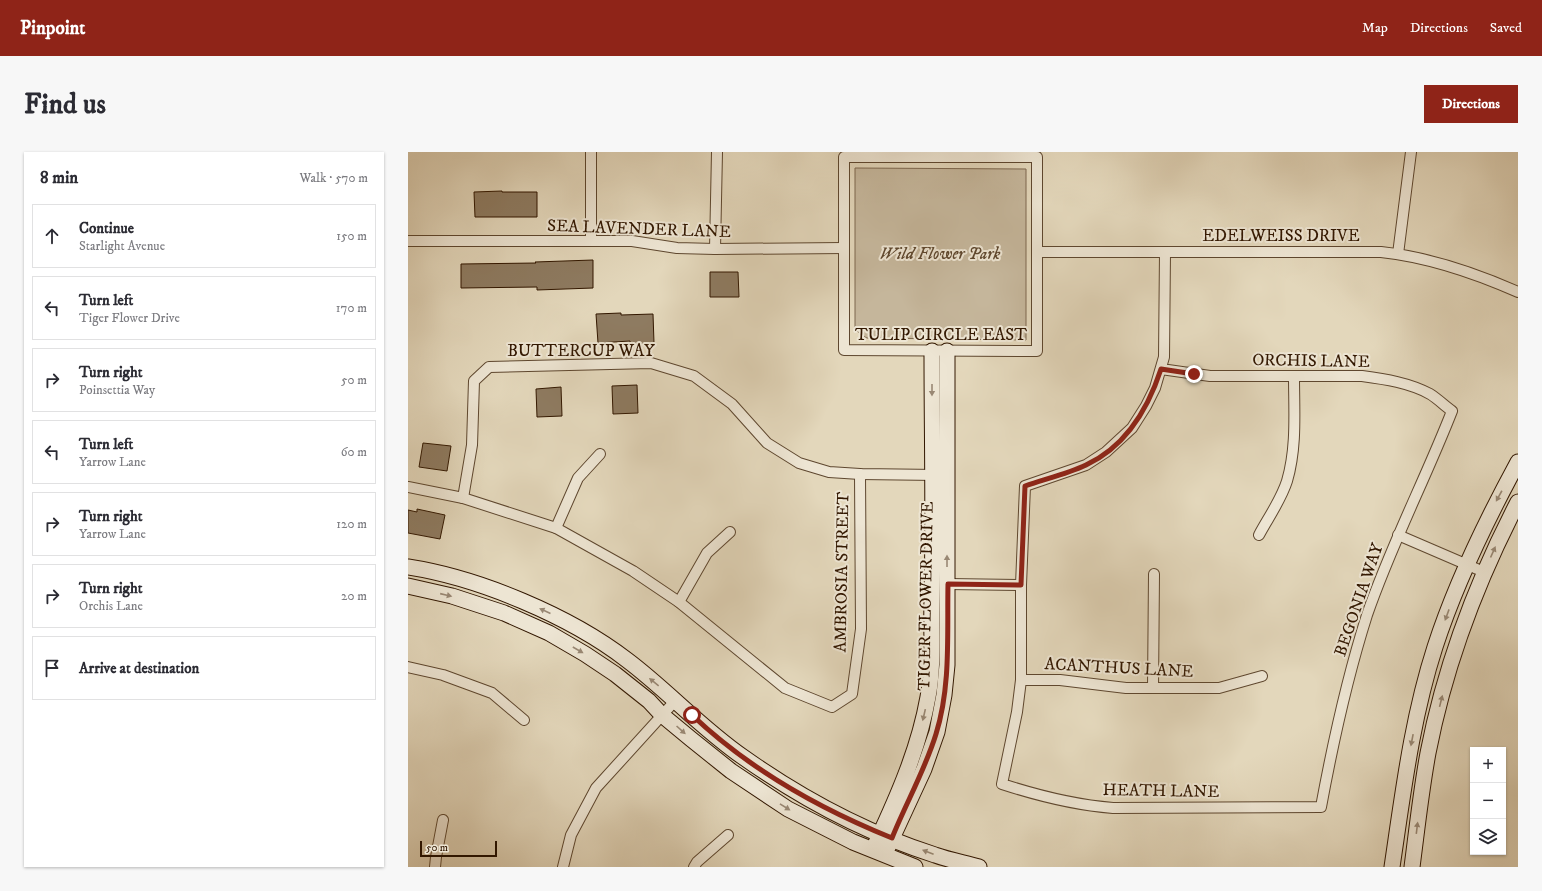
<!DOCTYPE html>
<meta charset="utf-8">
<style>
body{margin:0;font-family:"IM FELL DW Pica",serif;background:#f7f7f7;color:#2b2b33}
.controls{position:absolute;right:12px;bottom:12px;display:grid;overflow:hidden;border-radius:0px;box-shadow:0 1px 3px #0004}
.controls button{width:36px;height:36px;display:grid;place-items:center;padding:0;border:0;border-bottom:1px solid #e1e1e2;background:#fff;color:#2b2b33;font:20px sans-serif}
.scale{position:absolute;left:12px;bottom:10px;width:77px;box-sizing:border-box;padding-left:4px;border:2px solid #321700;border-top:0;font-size:11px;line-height:14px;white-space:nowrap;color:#321700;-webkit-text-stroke:3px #ede5d3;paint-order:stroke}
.stop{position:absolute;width:12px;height:12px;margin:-9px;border:3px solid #8f2418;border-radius:50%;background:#fff}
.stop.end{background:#8f2418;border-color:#fff;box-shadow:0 1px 4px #0008}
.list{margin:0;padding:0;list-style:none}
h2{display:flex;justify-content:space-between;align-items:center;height:52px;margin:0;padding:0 16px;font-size:17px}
h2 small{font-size:13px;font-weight:400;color:#7c7c81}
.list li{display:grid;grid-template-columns:26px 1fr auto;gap:12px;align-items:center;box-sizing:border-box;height:64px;margin:0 8px 8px;padding:0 8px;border:1px solid #e1e1e2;border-radius:0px}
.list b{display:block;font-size:15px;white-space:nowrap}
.list p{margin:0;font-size:13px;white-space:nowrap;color:#7c7c81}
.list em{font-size:13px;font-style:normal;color:#7c7c81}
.icon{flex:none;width:22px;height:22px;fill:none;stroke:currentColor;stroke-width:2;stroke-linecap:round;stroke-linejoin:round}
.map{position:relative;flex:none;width:1110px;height:715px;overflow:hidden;border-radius:0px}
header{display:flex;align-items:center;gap:24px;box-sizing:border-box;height:56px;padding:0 20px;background:#8f2418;color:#fff}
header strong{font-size:19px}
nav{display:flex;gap:22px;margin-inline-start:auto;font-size:14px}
.intro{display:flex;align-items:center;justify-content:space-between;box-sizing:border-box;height:96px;padding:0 24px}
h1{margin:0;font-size:28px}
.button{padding:10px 18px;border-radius:0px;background:#8f2418;color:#fff;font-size:14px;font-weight:700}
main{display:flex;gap:24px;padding:0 24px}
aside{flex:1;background:#fff;border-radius:0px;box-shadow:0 1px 3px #0004}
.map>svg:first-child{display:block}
.green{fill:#c5b69b;stroke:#7c664e}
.building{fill:#8e7b61;stroke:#321700}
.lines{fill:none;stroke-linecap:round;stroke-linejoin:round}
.street-casing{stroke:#5e472f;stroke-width:12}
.secondary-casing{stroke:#321700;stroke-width:17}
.street{stroke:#ede5d3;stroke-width:10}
.secondary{stroke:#ede5d3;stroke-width:15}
.oneway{fill:#998874}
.route{stroke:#8f2418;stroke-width:5}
.labels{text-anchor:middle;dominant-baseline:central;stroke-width:4;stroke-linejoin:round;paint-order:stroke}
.street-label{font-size:17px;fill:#321700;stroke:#ede5d3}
.park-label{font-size:17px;font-style:italic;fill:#5e472e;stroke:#ede5d3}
</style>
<header>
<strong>Pinpoint</strong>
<nav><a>Map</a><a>Directions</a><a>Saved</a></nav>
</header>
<div class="intro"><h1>Find us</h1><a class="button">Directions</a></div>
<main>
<aside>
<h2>8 min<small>Walk · 570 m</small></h2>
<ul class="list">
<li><svg class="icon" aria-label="ahead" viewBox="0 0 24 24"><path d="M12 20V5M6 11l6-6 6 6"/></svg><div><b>Continue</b><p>Starlight Avenue</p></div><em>150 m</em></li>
<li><svg class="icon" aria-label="left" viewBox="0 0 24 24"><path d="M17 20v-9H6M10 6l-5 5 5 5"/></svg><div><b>Turn left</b><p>Tiger Flower Drive</p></div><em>170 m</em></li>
<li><svg class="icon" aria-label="right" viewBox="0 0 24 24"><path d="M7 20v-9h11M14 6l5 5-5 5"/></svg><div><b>Turn right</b><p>Poinsettia Way</p></div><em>50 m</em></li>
<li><svg class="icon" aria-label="left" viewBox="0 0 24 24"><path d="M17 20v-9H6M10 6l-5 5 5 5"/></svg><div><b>Turn left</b><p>Yarrow Lane</p></div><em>60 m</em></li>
<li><svg class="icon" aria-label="right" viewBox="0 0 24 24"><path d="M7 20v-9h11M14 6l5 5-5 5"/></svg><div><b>Turn right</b><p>Yarrow Lane</p></div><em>120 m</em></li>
<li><svg class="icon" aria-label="right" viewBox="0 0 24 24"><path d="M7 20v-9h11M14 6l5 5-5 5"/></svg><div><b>Turn right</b><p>Orchis Lane</p></div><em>20 m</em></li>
<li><svg class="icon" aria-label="arrive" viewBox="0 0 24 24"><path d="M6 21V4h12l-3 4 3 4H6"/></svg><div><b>Arrive at destination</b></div></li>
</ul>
</aside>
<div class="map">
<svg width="1110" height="715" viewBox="0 0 1110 715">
<rect width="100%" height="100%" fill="#e3d7bb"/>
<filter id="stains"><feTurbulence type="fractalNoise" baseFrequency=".005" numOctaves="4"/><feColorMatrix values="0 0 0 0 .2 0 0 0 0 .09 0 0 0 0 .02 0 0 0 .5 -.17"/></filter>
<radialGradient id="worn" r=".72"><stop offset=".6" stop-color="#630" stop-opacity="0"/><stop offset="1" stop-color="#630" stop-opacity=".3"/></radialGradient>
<path class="green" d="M447,16L618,17V188L459,186L453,183L447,177Z"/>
<g class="building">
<path d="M94,39V40H129V65H67L66,40Z"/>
<path d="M185,108V136L129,138V135L53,136V112L128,111L127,110Z"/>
<path d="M302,120H330L331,145H302Z"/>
<path d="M213,161V163L245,162L246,191L222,192V189L190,191L188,162Z"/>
<path d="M229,233L230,261L205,262L204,234Z"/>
<path d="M153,235L154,264L129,265L128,237Z"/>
<path d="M15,291L43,294L39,319L11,315Z"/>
<path d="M9,357L37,363L32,387L0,381V358L9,360Z"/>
</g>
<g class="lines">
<g class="street-casing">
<g id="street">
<path d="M436,5H629V199L436,198Z"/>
<path d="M0,89H224L269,96L307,97L436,96"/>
<path d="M183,89V0"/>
<path d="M307,97L309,0"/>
<path d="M629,100H973C1020,105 1067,121 1110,140"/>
<path d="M990,102L1003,0"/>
<path d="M753,217L802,224H954C977,227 1002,231 1022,242C1030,247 1037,254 1044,259C1017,328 983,393 959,463C939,526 925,590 913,655L705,656C667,653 631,644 594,632L609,560L613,528V433L617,334L678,313L698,300L724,276L738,254L747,236L756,205L757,100"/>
<path d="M0,335L55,346L148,376L225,419L271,450L377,536L424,555L444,542L453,477L452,322"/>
<path d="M55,346L64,293L66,229L81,215L243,211L286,224L324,252L359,291L391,311L421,320L452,322L529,323"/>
<path d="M148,376L170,326L192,302"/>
<path d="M851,383C860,366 873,348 879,329C889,295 886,259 886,225"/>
<path d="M990,383L1076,420"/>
<path d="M540,432L613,433"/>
<path d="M271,450L299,401L322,380"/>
<path d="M0,515L35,523L84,541L116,568"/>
<path d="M613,528H652L718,536H811L854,524"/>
<path d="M745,536L746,422"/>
<path d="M27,715L28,705L35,668"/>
<path d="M155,715L163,683L188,636L267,549"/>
<path d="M286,715L289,710L320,683"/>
</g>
</g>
<g class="secondary-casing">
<g id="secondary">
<path d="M0,415C71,426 162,464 219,508C259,538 293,576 335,605C393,646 458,681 527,703C541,708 557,711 571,715"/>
<path d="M0,434L44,444L96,461L141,481L177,502L207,522L241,549L254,563L283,587L323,619L380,657L445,690L507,715"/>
<path d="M468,691C490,644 511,596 520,545C526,514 523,480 524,448C526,365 524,282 524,199"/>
<path d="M480,695L516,617L529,580L536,543L539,513V199"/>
<path d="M984,715C995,641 1004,566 1027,495C1048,430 1078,369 1110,310"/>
<path d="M1004,715C1009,677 1013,639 1020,601C1037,513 1069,429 1110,350"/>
</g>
</g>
<use href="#street" class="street"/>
<use href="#secondary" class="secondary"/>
</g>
<defs><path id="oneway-solid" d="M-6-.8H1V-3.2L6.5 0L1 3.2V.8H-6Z"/></defs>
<g class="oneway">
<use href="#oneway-solid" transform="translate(524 238) rotate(90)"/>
<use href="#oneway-solid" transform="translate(1091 344) rotate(119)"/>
<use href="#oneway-solid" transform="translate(1085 400) rotate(-66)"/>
<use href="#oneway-solid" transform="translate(539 409) rotate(-90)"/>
<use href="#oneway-solid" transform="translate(38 443) rotate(13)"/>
<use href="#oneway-solid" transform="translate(137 459) rotate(-156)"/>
<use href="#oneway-solid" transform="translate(1039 463) rotate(110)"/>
<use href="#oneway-solid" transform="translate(170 498) rotate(30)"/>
<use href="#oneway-solid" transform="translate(246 530) rotate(-141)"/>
<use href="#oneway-solid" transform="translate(1033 549) rotate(-76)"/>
<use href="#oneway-solid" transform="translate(516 563) rotate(103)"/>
<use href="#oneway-solid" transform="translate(273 578) rotate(42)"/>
<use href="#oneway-solid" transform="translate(1004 588) rotate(101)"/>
<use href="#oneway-solid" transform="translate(377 655) rotate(32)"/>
<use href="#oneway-solid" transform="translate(1009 676) rotate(-83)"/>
<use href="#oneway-solid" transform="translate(520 700) rotate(-159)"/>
</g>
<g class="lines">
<path class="route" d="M284,563C341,617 412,657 484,686C498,651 517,618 528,582C543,534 539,482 540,432L613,433L617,334C637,327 659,322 678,313C717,295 740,257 753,217L786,222"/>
</g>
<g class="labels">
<g class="street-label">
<text transform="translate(231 77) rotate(2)">SEA LAVENDER LANE</text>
<text x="873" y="84">EDELWEISS DRIVE</text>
<text x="533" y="183">TULIP CIRCLE EAST</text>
<text x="173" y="199">BUTTERCUP WAY</text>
<text transform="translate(903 209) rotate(1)">ORCHIS LANE</text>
<text transform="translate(434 420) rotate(-89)">AMBROSIA STREET</text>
<text transform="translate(518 444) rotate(-89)">TIGER FLOWER DRIVE</text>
<text transform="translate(951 448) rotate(-71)">BEGONIA WAY</text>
<text transform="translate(711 516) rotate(3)">ACANTHUS LANE</text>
<text transform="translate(753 639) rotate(1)">HEATH LANE</text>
</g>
<g class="park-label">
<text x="532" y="102">Wild Flower Park</text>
</g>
</g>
<rect width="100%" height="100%" filter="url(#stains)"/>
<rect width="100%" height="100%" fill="url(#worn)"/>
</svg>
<div class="controls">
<button>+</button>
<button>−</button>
<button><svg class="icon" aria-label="layers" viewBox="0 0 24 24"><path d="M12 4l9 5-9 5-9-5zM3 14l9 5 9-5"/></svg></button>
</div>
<div class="scale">50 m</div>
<div class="stop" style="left:284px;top:563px"></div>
<div class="stop end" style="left:786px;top:222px"></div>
</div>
</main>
